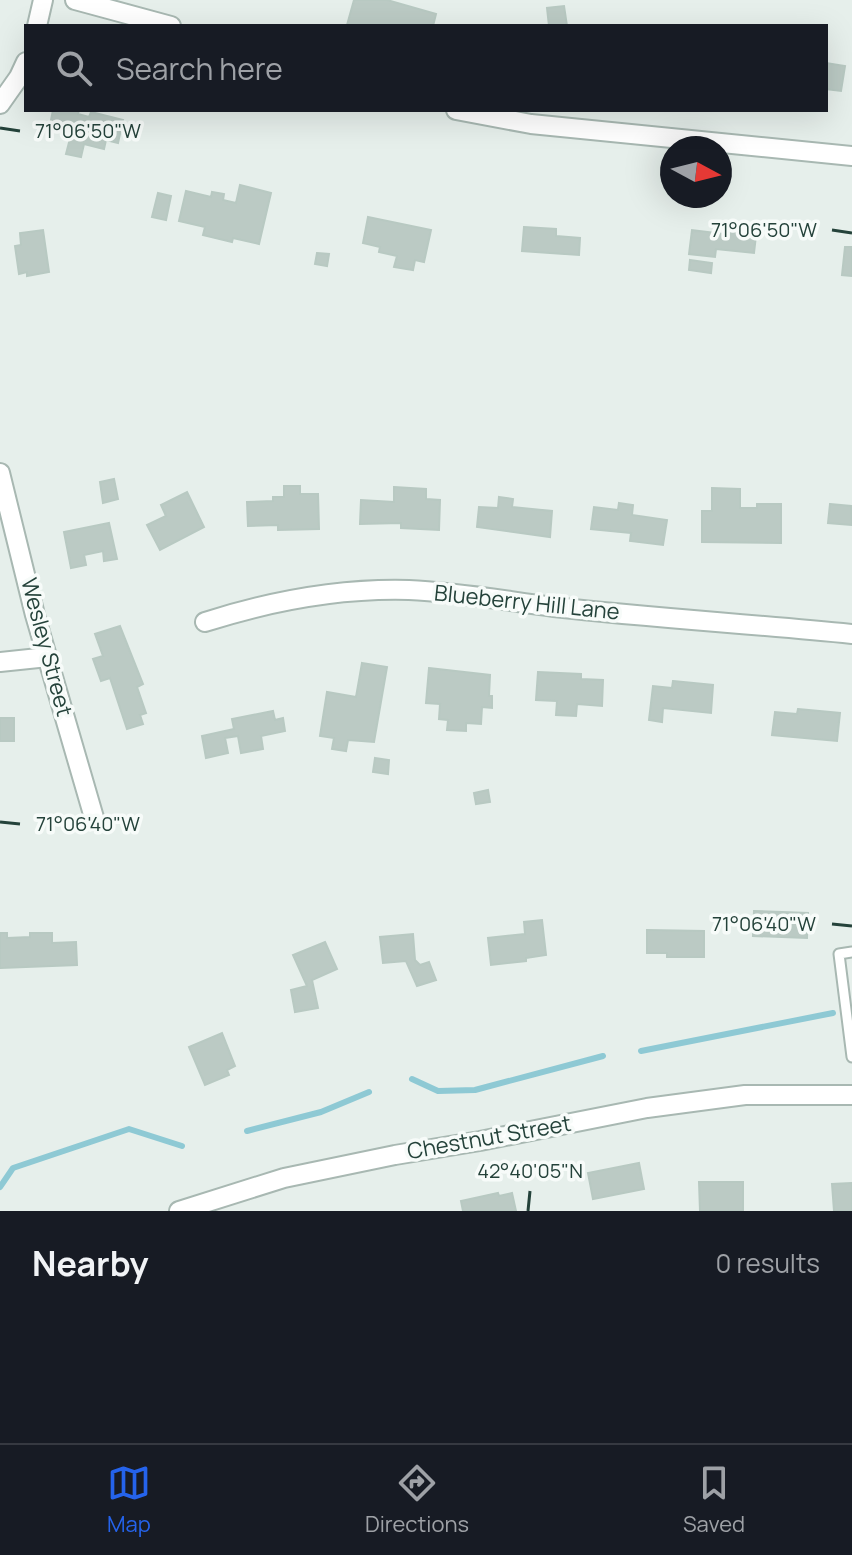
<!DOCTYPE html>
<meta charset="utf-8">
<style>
body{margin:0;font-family:Manrope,sans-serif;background:#20242c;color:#f1f3f6}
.compass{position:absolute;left:660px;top:136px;width:72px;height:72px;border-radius:50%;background:#171b24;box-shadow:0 8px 32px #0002;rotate:97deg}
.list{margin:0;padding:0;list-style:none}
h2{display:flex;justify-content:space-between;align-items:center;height:104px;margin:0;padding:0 32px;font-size:34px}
h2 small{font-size:26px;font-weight:400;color:#9ea1a6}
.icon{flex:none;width:44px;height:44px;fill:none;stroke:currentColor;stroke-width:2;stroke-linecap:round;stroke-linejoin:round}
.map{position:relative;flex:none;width:852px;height:1211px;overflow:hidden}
.search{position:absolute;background:#171b24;box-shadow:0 8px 32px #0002;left:24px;right:24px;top:24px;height:88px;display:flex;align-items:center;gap:20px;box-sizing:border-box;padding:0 28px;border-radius:0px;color:#9ea1a6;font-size:30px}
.sheet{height:232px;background:#171b24}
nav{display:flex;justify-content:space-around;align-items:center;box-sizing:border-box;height:112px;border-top:2px solid #363941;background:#171b24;font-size:22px;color:#9ea1a6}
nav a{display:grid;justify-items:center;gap:4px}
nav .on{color:#2563eb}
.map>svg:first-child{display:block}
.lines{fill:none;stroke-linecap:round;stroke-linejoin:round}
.stream{stroke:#8ec9d4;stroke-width:6}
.building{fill:#bbcac4;stroke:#b8c9c2;stroke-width:2}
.lane-casing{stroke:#a8b8b2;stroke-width:13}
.street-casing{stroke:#a8b8b2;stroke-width:22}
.lane{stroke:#fff;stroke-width:9}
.street{stroke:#fff;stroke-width:18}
.ticks{fill:none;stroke:#24423a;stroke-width:3}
.labels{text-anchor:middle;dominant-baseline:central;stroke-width:7;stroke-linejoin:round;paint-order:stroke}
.street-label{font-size:22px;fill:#24423a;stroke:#f7fbf9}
.ticks-label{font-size:20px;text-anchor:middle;fill:#24423a;stroke:#f7fbf9;stroke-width:7;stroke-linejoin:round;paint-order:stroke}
</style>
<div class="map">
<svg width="852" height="1211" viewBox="0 0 852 1211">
<rect width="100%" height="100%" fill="#e6efeb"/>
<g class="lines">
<g class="stream">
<path d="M641,1051L833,1013"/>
<path d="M412,1079L438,1091L475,1090L603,1056"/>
<path d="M247,1131L321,1112L369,1092"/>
<path d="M0,1187L13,1168L129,1129L182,1146"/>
</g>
</g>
<g class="building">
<path d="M354,0H387L436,14L433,26H350L347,25Z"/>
<path d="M564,6L567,26H549L547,8Z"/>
<path d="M826,63L845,66L841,91L826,89Z"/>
<path d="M53,110H79L78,114L89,117L91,112L123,120L118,143L106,140L104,149L84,144L81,157L66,154L72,131L50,125Z"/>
<path d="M240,185L271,193L259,244L233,238L232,242L203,235L205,227L179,221L186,191L211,197L212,192L224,194L223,200L236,203Z"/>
<path d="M158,193L171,196L166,220L152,217Z"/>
<path d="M368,217L431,230L424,262L415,260L413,270L394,267L397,256L379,252L380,247L363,243Z"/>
<path d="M725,224L757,227L754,253L716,249L715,257L689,254L692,230L724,234Z"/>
<path d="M524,227L556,229V236L580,238L579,255L522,251Z"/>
<path d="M43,230L49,272L27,276V272L19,274L15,246L21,245L20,233Z"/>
<path d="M845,247H852V276L842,275Z"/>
<path d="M317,253L329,254L327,266L315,264Z"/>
<path d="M690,260L712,263L711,273L689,270Z"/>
<path d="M114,479L118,499L103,503L100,482Z"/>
<path d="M284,486H300V494H318L319,529L278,530V525L248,526L247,502L273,501V497H284Z"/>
<path d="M394,487L426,489V499L440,500L439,530L401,528V523L360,524L361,500L394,502Z"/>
<path d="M712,488L740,489V508H757V504H781V543L702,542V511H712Z"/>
<path d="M187,492L204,527L160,550L147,525L166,516L161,505Z"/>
<path d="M499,497L513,499L512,507L552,511L550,537L477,527L479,507L498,508Z"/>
<path d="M619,503L633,505L632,515L667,520L663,545L630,541L631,533L591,529L594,507L618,510Z"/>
<path d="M830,504L851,506L852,525L828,523Z"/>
<path d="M109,523L117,559L104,561L103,551L84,555L86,565L71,568L64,532Z"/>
<path d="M120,626L143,684L137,687L146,713L140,715L143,724L127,729L110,678L101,681L93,659L103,656L95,634Z"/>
<path d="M362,663L387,667L374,742L348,740L346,751L332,749L334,738L320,736L327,692L356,697Z"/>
<path d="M429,668L490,675L489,696H492V708L482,707L481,724L466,723V731L447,730L448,720L439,719L440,704L426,703Z"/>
<path d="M538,672L581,674V679L603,680L602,706L577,704L576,716L556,715L557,701L536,700Z"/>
<path d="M673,681L713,685L711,713L663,708L662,722L649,720L653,686L672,688Z"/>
<path d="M798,709L840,713L837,741L772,735L775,712L797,714Z"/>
<path d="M273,711L275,720L283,718L285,731L261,736L263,749L241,753L238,736L225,738L228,753L206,758L202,736L234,729L232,719Z"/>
<rect x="0" y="718" width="14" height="23"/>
<path d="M375,758L389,760L388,774L373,772Z"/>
<path d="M488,790L490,802L476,804L474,793Z"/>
<path d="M754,911L808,913L807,938L753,936Z"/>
<path d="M542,920L546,955L526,958V961L491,965L488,938L525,934L524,922Z"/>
<path d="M647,930L704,931V957H667V953H647Z"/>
<path d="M0,933H7V938L30,937V933H52V943L76,942L77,965L0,968Z"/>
<path d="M413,934L415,960L420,965L429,962L436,980L417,986L406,961L383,963L380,937Z"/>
<path d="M325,942L337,969L312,980L318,1008L295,1012L291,990L307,986L293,955Z"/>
<path d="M222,1033L235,1066L227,1070L229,1075L205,1085L189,1047Z"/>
<path d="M639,1163L644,1189L593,1199L588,1173Z"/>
<path d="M699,1182H743V1211H700Z"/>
<path d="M852,1183V1211H834L832,1184Z"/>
<path d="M498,1193L499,1196L512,1193L516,1211H463L461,1201Z"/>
</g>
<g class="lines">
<g class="lane-casing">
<path id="lane" d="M852,952L839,954L852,1057"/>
</g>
<g class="street-casing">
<g id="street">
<path d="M75,0L171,26"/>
<path d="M37,26L43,0"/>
<path d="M0,104L19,77L26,62"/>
<path d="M456,110L531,124L852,156"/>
<path d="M0,473L35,615L95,821"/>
<path d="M205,622C271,601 339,588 409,590C458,592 506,601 554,607C653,618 753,624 852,634"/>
<path d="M0,662L48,657"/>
<path d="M179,1211L284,1178L395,1155L480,1141L647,1108L745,1095H852"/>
</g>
</g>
<use href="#lane" class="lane"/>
<use href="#street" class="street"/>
</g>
<path class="ticks" d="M0,128L20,131M832,230L852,233M0,822L20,824M832,924L852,926M528,1211L530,1191"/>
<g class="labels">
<g class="street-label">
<text transform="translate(527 602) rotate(6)">Blueberry Hill Lane</text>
<text transform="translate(47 647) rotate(75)">Wesley Street</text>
<text transform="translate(489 1137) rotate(-10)">Chestnut Street</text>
</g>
</g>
<g class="ticks-label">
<text x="88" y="138">71°06'50"W</text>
<text x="764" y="237">71°06'50"W</text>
<text x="88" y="831">71°06'40"W</text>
<text x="764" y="931">71°06'40"W</text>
<text x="530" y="1178">42°40'05"N</text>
</g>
</svg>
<svg class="compass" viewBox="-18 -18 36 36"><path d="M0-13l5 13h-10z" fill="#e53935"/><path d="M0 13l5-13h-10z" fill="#9ea1a6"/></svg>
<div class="search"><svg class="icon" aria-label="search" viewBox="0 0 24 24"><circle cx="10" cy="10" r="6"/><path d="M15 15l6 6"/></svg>Search here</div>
</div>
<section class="sheet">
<h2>Nearby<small>0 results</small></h2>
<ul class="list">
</ul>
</section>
<nav>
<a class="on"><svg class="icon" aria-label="map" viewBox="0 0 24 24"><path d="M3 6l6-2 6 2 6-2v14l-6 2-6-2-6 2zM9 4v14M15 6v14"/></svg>Map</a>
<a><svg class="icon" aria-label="directions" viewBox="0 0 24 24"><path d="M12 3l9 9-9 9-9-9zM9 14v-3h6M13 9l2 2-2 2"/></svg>Directions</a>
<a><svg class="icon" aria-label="saved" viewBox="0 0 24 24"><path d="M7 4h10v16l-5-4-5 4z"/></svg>Saved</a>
</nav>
